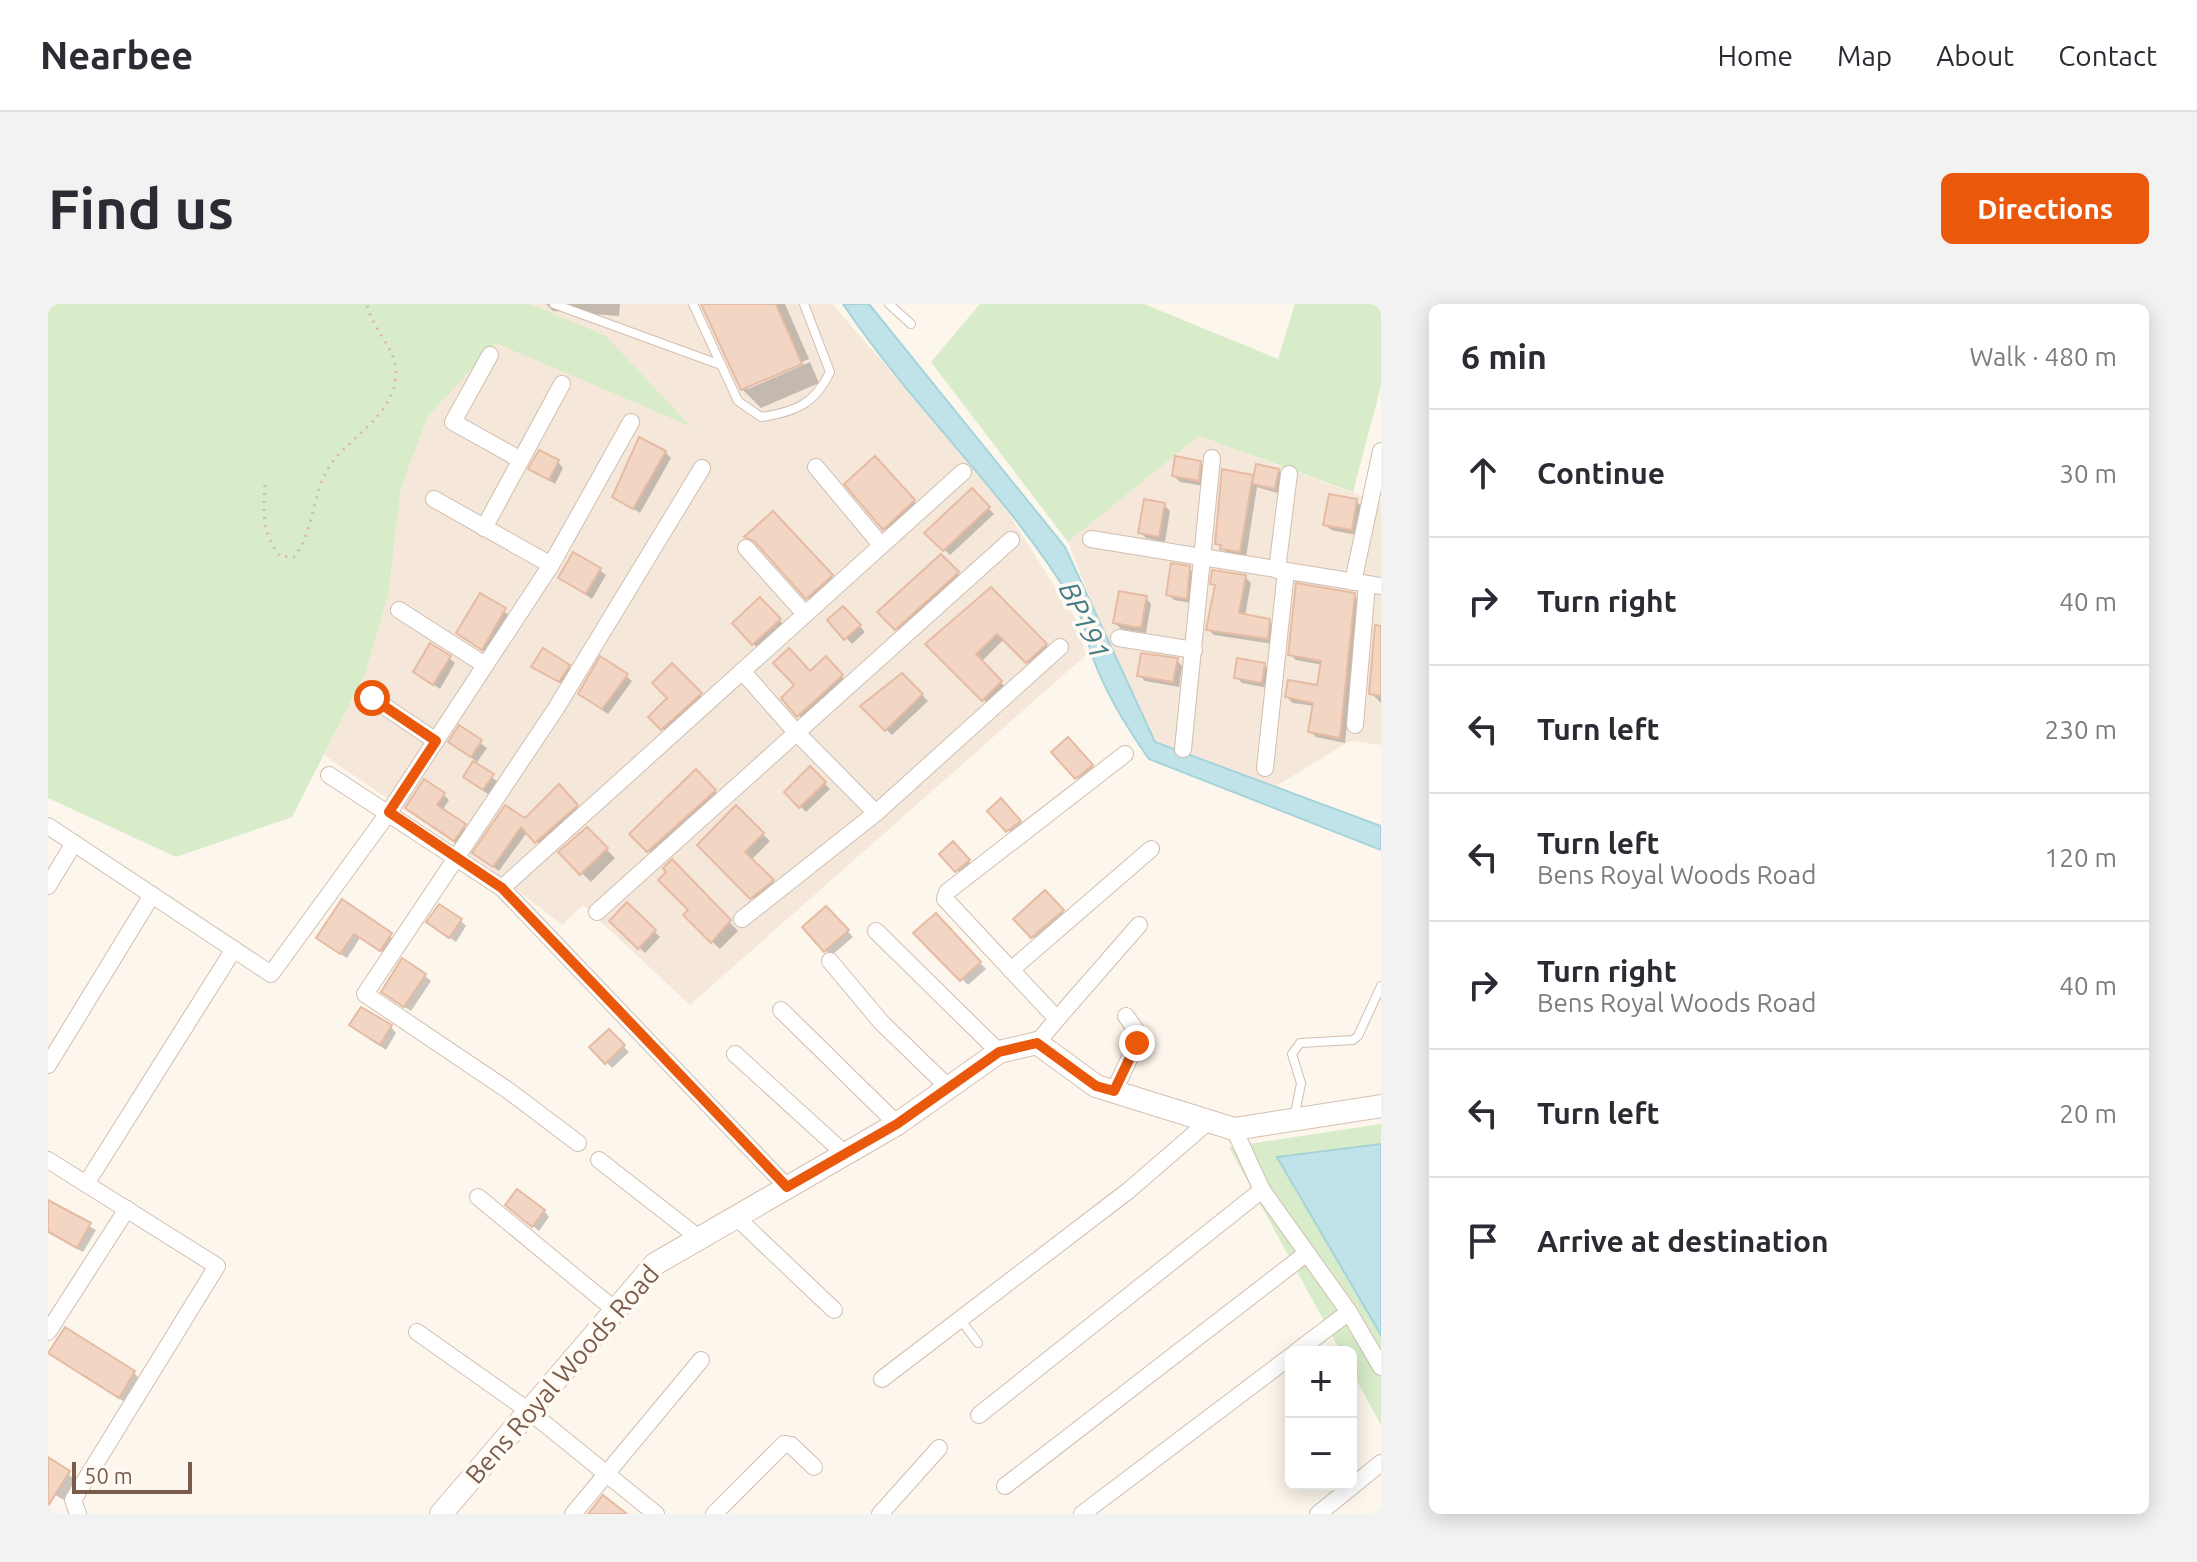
<!DOCTYPE html>
<meta charset="utf-8">
<style>
body{margin:0;font-family:Ubuntu,sans-serif;background:#f2f2f3;color:#2b2b33}
.controls{position:absolute;right:24px;bottom:24px;display:grid;overflow:hidden;border-radius:12px;box-shadow:0 4px 20px #0003}
.controls button{width:72px;height:72px;display:grid;place-items:center;padding:0;border:0;border-bottom:2px solid #e1e1e2;background:#fff;color:#2b2b33;font:40px sans-serif}
.scale{position:absolute;left:24px;bottom:20px;width:120px;box-sizing:border-box;padding-left:8px;border:4px solid #7a5c4d;border-top:0;font-size:22px;line-height:28px;white-space:nowrap;color:#7a5c4d;-webkit-text-stroke:6px #fffaf3;paint-order:stroke}
.stop{position:absolute;width:24px;height:24px;margin:-18px;border:6px solid #ea580c;border-radius:50%;background:#fff}
.stop.end{background:#ea580c;border-color:#fff;box-shadow:0 2px 8px #0008}
.list{margin:0;padding:0;list-style:none}
h2{display:flex;justify-content:space-between;align-items:center;height:104px;margin:0;padding:0 32px;font-size:34px}
h2 small{font-size:26px;font-weight:400;color:#7c7c81}
.list li{display:grid;grid-template-columns:52px 1fr auto;gap:24px;align-items:center;box-sizing:border-box;height:128px;padding:0 32px;border-top:2px solid #e1e1e2}
.list b{display:block;font-size:30px;white-space:nowrap}
.list p{margin:0;font-size:26px;white-space:nowrap;color:#7c7c81}
.list em{font-size:26px;font-style:normal;color:#7c7c81}
.icon{flex:none;width:44px;height:44px;fill:none;stroke:currentColor;stroke-width:2;stroke-linecap:round;stroke-linejoin:round}
.map{position:relative;flex:none;width:1333px;height:1210px;overflow:hidden;border-radius:12px}
header{display:flex;align-items:center;gap:48px;box-sizing:border-box;height:112px;padding:0 40px;background:#fff;border-bottom:2px solid #e1e1e2}
header strong{font-size:38px}
nav{display:flex;gap:44px;margin-inline-start:auto;font-size:28px}
.intro{display:flex;align-items:center;justify-content:space-between;box-sizing:border-box;height:192px;padding:0 48px}
h1{margin:0;font-size:56px}
.button{padding:20px 36px;border-radius:12px;background:#ea580c;color:#fff;font-size:28px;font-weight:700}
main{display:flex;gap:48px;padding:0 48px}
aside{flex:1;background:#fff;border-radius:12px;box-shadow:0 4px 20px #0003}
.map>svg:first-child{display:block}
.residential{fill:#f5e8da}
.green{fill:#d8ecc9}
.water{fill:#bfe3e8;stroke:#a5d3da;stroke-width:2}
.shadow{fill:#0003}
.building{fill:#f3d5c3;stroke:#e6bba3;stroke-width:2}
.lines{fill:none;stroke-linecap:round;stroke-linejoin:round}
.lane-casing{stroke:#d1beb0;stroke-width:10}
.street-casing{stroke:#d1beb0;stroke-width:18}
.secondary-casing{stroke:#d6c0b0;stroke-width:24}
.path{stroke:#d9b8a5;stroke-width:3;stroke-dasharray:2 6;stroke-linecap:butt}
.lane{stroke:#fff;stroke-width:8}
.street{stroke:#fff;stroke-width:16}
.secondary{stroke:#fff;stroke-width:22}
.route{stroke:#ea580c;stroke-width:10}
.labels{text-anchor:middle;dominant-baseline:central;stroke-width:7;stroke-linejoin:round;paint-order:stroke}
.street-label{font-size:26px;fill:#7a5c4d;stroke:#fffaf3}
.water-label{font-size:28px;font-style:italic;fill:#437c86;stroke:#fffaf3}
</style>
<header>
<strong>Nearbee</strong>
<nav><a>Home</a><a>Map</a><a>About</a><a>Contact</a></nav>
</header>
<div class="intro"><h1>Find us</h1><a class="button">Directions</a></div>
<main>
<div class="map">
<svg width="1333" height="1210" viewBox="0 0 1333 1210">
<rect width="100%" height="100%" fill="#fdf6ec"/>
<g class="residential">
<path d="M397,0H784L941,179L1027,314L1038,351L642,701L535,601L514,621L445,567L276,451L317,370L340,292L353,184L380,112L448,39Z"/>
<path d="M1151,132L1333,199V441L1302,437L1228,482L1107,438L1075,378L1020,238Z"/>
</g>
<g class="green">
<path d="M0,0H482L558,32L642,122L448,39L380,112L353,184L340,292L317,370L244,513L128,553L0,494Z"/>
<path d="M932,0H1096L1230,55L1247,0H1333V82L1305,188L1151,132L1020,238L883,58Z"/>
<path d="M1333,820V1121L1303,1066V1048H1293L1181,843Z"/>
</g>
<g class="water">
<path d="M795,0H821L1017,243L1107,438L1333,522V546L1101,455C1079,424 1058,390 1045,354C1039,338 1037,318 1028,303C962,192 866,106 795,0Z"/>
<path d="M1333,840V1031L1229,853Z"/>
</g>
<g class="shadow">
<path d="M498,0H572L571,12L505,7Z"/>
<path d="M656,0H737L761,55L700,81V85L762,58L771,79L713,104L694,85Z"/>
<path d="M617,148L623,154L592,209L566,193Z"/>
<path d="M827,155L871,203L842,230L836,224Z"/>
<path d="M510,158L515,164L507,180L483,165Z"/>
<path d="M1152,159L1158,165L1156,182L1132,178L1126,172Z"/>
<path d="M1230,166L1236,172L1233,190L1209,183L1198,253L1180,250L1169,239L1204,173L1207,176Z"/>
<path d="M924,187L946,210L902,251L879,229Z"/>
<path d="M1308,197L1314,203L1309,231L1283,226L1278,221Z"/>
<path d="M1116,201L1122,207L1117,238L1098,234L1092,228Z"/>
<path d="M725,209L789,278L765,299L713,242L699,233Z"/>
<path d="M893,253L917,277L856,332L832,308Z"/>
<path d="M1141,264L1147,270L1144,299L1126,296L1120,290Z"/>
<path d="M552,266L558,271L544,295L512,274Z"/>
<path d="M1197,273L1203,279L1197,312L1221,317L1227,323L1225,340L1166,331L1160,325L1168,283L1165,279Z"/>
<path d="M942,286L1004,347L986,364L956,335L933,358L959,385L942,402L880,340Z"/>
<path d="M433,291L466,315L443,353L410,329Z"/>
<path d="M1306,291L1312,297L1297,439L1268,433L1262,427L1267,402L1245,399L1239,393L1271,384L1275,361L1248,356L1242,350Z"/>
<path d="M1098,294L1103,300L1098,329L1073,325L1067,319Z"/>
<path d="M712,296L737,322L711,346L687,319Z"/>
<path d="M795,304L817,328L804,340L781,316Z"/>
<path d="M1333,324V399L1323,389Z"/>
<path d="M401,354L407,359L392,385L367,368Z"/>
<path d="M778,355L799,378L756,417L736,395Z"/>
<path d="M1129,356L1134,362L1131,383L1097,377L1091,371Z"/>
<path d="M1216,361L1222,367L1220,384L1194,379L1188,373Z"/>
<path d="M520,362L526,368L518,382L485,363Z"/>
<path d="M624,362L660,399L623,432L603,413L622,394Z"/>
<path d="M854,371L880,397L844,431L815,402L831,386L835,390Z"/>
<path d="M578,372L584,377L560,410L538,395Z"/>
<path d="M412,424L439,444L427,461L450,478L441,491L417,473L428,457L402,438Z"/>
<path d="M1020,436L1049,467L1034,479L1005,449Z"/>
<path d="M762,465L782,485L758,508L739,488Z"/>
<path d="M648,468L674,495L608,555L584,530Z"/>
<path d="M517,488L534,508L494,543L480,527L451,567L427,549Z"/>
<path d="M395,490L401,496L394,507L422,527L412,542L359,504Z"/>
<path d="M953,497L977,523L966,532L942,507Z"/>
<path d="M688,504L722,537L703,556L731,584L711,600L652,541Z"/>
<path d="M538,525L567,554L543,578L513,548Z"/>
<path d="M905,540L926,563L914,572L894,550Z"/>
<path d="M624,558L690,627L672,645L637,611L643,606L621,568Z"/>
<path d="M997,589L1020,613L990,639L968,615Z"/>
<path d="M294,598L348,637L339,651L312,634L299,654L276,640Z"/>
<path d="M579,601L612,633L597,649L564,617Z"/>
<path d="M778,604L805,633L783,652L757,623Z"/>
<path d="M887,612L938,665L920,681L868,629Z"/>
<path d="M413,617L418,622L408,638L387,624Z"/>
<path d="M377,672L383,677L363,707L341,693Z"/>
<path d="M343,723L348,729L338,746L309,726Z"/>
<path d="M561,727L581,748L564,764L544,743Z"/>
<path d="M0,898L48,926L35,948L0,929Z"/>
<path d="M466,907H496L501,913L491,927Z"/>
<path d="M1,1048L86,1069L95,1078L81,1101Z"/>
<path d="M0,1155L28,1176L16,1196L0,1187Z"/>
</g>
<g class="building">
<path d="M653,0H728L754,60L693,86Z"/>
<path d="M591,133L618,147L585,205L564,193Z"/>
<path d="M491,146L511,156L501,176L480,165Z"/>
<path d="M827,152L867,196L835,226L796,180Z"/>
<path d="M1127,152L1153,157L1151,177L1124,172Z"/>
<path d="M1208,160L1231,165L1227,185L1204,180Z"/>
<path d="M1174,165L1205,171L1192,248L1172,245L1173,241L1167,240Z"/>
<path d="M924,184L942,203L895,247L876,229Z"/>
<path d="M1281,190L1309,195L1304,226L1275,221Z"/>
<path d="M1096,195L1117,199L1111,233L1090,229Z"/>
<path d="M725,207L785,271L758,295L706,237L696,233Z"/>
<path d="M525,248L553,264L538,290L510,274Z"/>
<path d="M893,250L911,268L847,326L829,308Z"/>
<path d="M1123,259L1142,262L1139,295L1118,291Z"/>
<path d="M1164,266L1198,271L1191,309L1222,315L1220,335L1158,326L1167,281L1162,280Z"/>
<path d="M1248,279L1307,289L1292,434L1260,428L1265,399L1237,393L1240,376L1269,381L1273,357L1240,351Z"/>
<path d="M943,283L999,340L978,359L949,330L928,350L954,377L934,397L877,340Z"/>
<path d="M1071,287L1099,292L1093,324L1065,319Z"/>
<path d="M432,289L458,304L434,346L408,329Z"/>
<path d="M712,293L733,315L704,341L684,319Z"/>
<path d="M795,302L813,321L796,336L779,316Z"/>
<path d="M1327,321L1333,322V392L1321,390Z"/>
<path d="M382,339L403,352L385,381L365,368Z"/>
<path d="M495,344L522,361L511,378L483,363Z"/>
<path d="M741,344L762,367L778,352L795,371L749,413L733,394L746,381L725,359Z"/>
<path d="M1093,349L1130,354L1125,378L1089,372Z"/>
<path d="M552,352L580,370L554,405L530,390Z"/>
<path d="M1189,354L1217,359L1214,379L1186,374Z"/>
<path d="M624,359L654,389L613,426L600,413L619,394L604,379Z"/>
<path d="M854,369L875,390L837,427L812,402Z"/>
<path d="M411,421L434,436L423,453L400,438Z"/>
<path d="M1020,433L1045,461L1027,475L1003,448Z"/>
<path d="M425,457L446,470L435,486L415,473Z"/>
<path d="M762,462L778,478L751,504L736,488Z"/>
<path d="M648,465L668,486L599,548L581,530Z"/>
<path d="M376,475L397,489L389,501L418,520L406,537L357,504Z"/>
<path d="M511,480L530,501L487,539L473,523L445,563L424,549L457,501L477,514Z"/>
<path d="M953,494L973,517L958,528L939,507Z"/>
<path d="M688,501L716,529L697,548L726,576L702,595L649,541Z"/>
<path d="M539,523L560,544L532,571L510,548Z"/>
<path d="M905,537L922,556L907,568L891,550Z"/>
<path d="M624,555L683,616L663,639L635,611L640,606L610,576L618,568L615,564Z"/>
<path d="M997,586L1016,606L983,634L965,615Z"/>
<path d="M294,595L344,629L332,647L306,630L292,650L268,634Z"/>
<path d="M579,598L608,626L590,645L561,617Z"/>
<path d="M391,600L414,615L401,634L378,618Z"/>
<path d="M778,602L801,626L776,648L754,623Z"/>
<path d="M888,609L933,658L912,677L865,629Z"/>
<path d="M354,654L378,670L356,703L333,688Z"/>
<path d="M313,703L344,721L332,741L301,721Z"/>
<path d="M561,725L577,741L557,760L541,743Z"/>
<path d="M469,885L497,906L484,923L457,901Z"/>
<path d="M0,896L43,919L29,944L0,927Z"/>
<path d="M17,1023L87,1067L71,1094L0,1049Z"/>
<path d="M0,1153L22,1167L0,1202Z"/>
<path d="M555,1191L579,1210H540Z"/>
</g>
<g class="lines">
<g class="lane-casing">
<g id="lane">
<path d="M506,0L673,61"/>
<path d="M645,0L690,97L713,113C747,108 767,100 782,68L756,0"/>
<path d="M841,0L863,20"/>
<path d="M1246,815L1253,779L1244,750L1252,739L1305,736L1310,732L1333,682"/>
<path d="M912,1015L930,1039"/>
</g>
</g>
<g class="street-casing">
<g id="street">
<path d="M442,51L405,118L473,156"/>
<path d="M768,163L833,241"/>
<path d="M386,195L503,261"/>
<path d="M436,224L514,80"/>
<path d="M1043,235L1333,282"/>
<path d="M698,244L757,310"/>
<path d="M1229,266L1241,170"/>
<path d="M1305,278L1333,147"/>
<path d="M351,306L437,361"/>
<path d="M1071,334L1146,346"/>
<path d="M694,367L747,427L828,509"/>
<path d="M324,394L388,437"/>
<path d="M1307,421L1319,280"/>
<path d="M1135,445L1164,154"/>
<path d="M1217,464L1238,267"/>
<path d="M281,471L454,584L739,883"/>
<path d="M0,522L223,670L341,508L503,261L583,118"/>
<path d="M0,582L26,539"/>
<path d="M454,584L915,168"/>
<path d="M549,608L963,236"/>
<path d="M694,615L828,509L1012,343"/>
<path d="M828,627L951,748"/>
<path d="M782,657L833,718L899,782"/>
<path d="M963,666L1103,545"/>
<path d="M733,706L849,820"/>
<path d="M1009,715L1091,621"/>
<path d="M989,739L1009,715L897,595L899,588L1077,450"/>
<path d="M687,750L797,850"/>
<path d="M0,761L104,591"/>
<path d="M1066,787L1092,732L1078,712"/>
<path d="M1186,825L1214,886L1301,1008L1248,1048"/>
<path d="M530,839L461,787L317,690L507,406L654,164"/>
<path d="M0,856L169,962L25,1196L30,1210"/>
<path d="M551,856L651,934"/>
<path d="M38,880L186,645"/>
<path d="M430,893L567,1006"/>
<path d="M688,913L786,1006"/>
<path d="M1301,1008L1333,1063"/>
<path d="M0,1028L79,905"/>
<path d="M369,1028L481,1107L608,1210"/>
<path d="M834,1075L1080,887L1161,817"/>
<path d="M931,1111L1214,886"/>
<path d="M957,1182L1259,949"/>
<path d="M525,1210L653,1056"/>
<path d="M666,1210L736,1140L743,1141L766,1163"/>
<path d="M832,1210L891,1144"/>
<path d="M1034,1210L1243,1052"/>
<path d="M1270,1210L1333,1159"/>
</g>
</g>
<g class="secondary-casing">
<path id="secondary" d="M393,1210L607,960L849,820L951,748L989,739L1048,782L1186,825L1333,802"/>
</g>
<path class="path" d="M217,181C215,208 214,230 232,252L246,253C268,225 263,184 286,156C309,128 354,104 347,61C344,40 323,23 319,0"/>
<use href="#lane" class="lane"/>
<use href="#street" class="street"/>
<use href="#secondary" class="secondary"/>
</g>
<g class="lines">
<path class="route" d="M324,394L388,437L341,508L454,584L739,883L849,820L951,748L989,739L1048,782L1066,787L1089,739"/>
</g>
<g class="labels">
<g class="street-label">
<text transform="translate(514 1070) rotate(-49)">Bens Royal Woods Road</text>
</g>
<g class="water-label">
<text transform="translate(1037 316) rotate(65)">BP191</text>
</g>
</g>
</svg>
<div class="controls">
<button>+</button>
<button>−</button>
</div>
<div class="scale">50 m</div>
<div class="stop" style="left:324px;top:394px"></div>
<div class="stop end" style="left:1089px;top:739px"></div>
</div>
<aside>
<h2>6 min<small>Walk · 480 m</small></h2>
<ul class="list">
<li><svg class="icon" aria-label="ahead" viewBox="0 0 24 24"><path d="M12 20V5M6 11l6-6 6 6"/></svg><div><b>Continue</b></div><em>30 m</em></li>
<li><svg class="icon" aria-label="right" viewBox="0 0 24 24"><path d="M7 20v-9h11M14 6l5 5-5 5"/></svg><div><b>Turn right</b></div><em>40 m</em></li>
<li><svg class="icon" aria-label="left" viewBox="0 0 24 24"><path d="M17 20v-9H6M10 6l-5 5 5 5"/></svg><div><b>Turn left</b></div><em>230 m</em></li>
<li><svg class="icon" aria-label="left" viewBox="0 0 24 24"><path d="M17 20v-9H6M10 6l-5 5 5 5"/></svg><div><b>Turn left</b><p>Bens Royal Woods Road</p></div><em>120 m</em></li>
<li><svg class="icon" aria-label="right" viewBox="0 0 24 24"><path d="M7 20v-9h11M14 6l5 5-5 5"/></svg><div><b>Turn right</b><p>Bens Royal Woods Road</p></div><em>40 m</em></li>
<li><svg class="icon" aria-label="left" viewBox="0 0 24 24"><path d="M17 20v-9H6M10 6l-5 5 5 5"/></svg><div><b>Turn left</b></div><em>20 m</em></li>
<li><svg class="icon" aria-label="arrive" viewBox="0 0 24 24"><path d="M6 21V4h12l-3 4 3 4H6"/></svg><div><b>Arrive at destination</b></div></li>
</ul>
</aside>
</main>
